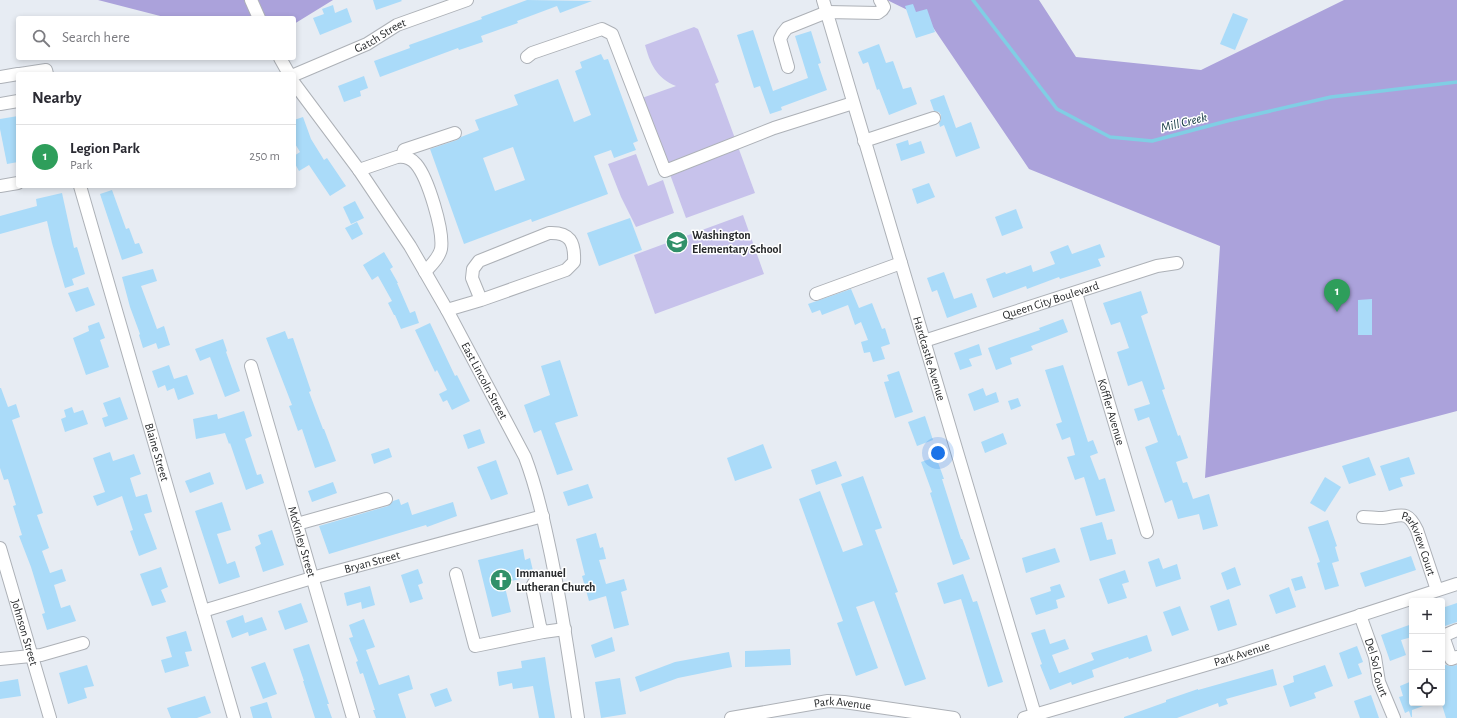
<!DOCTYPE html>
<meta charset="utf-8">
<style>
body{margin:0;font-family:"Alegreya Sans",sans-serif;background:#f7f7f7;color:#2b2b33}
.controls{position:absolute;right:12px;bottom:12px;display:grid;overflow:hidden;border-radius:4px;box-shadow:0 2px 6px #0003}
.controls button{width:36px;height:36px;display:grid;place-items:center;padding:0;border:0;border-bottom:1px solid #e1e1e2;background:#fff;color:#2b2b33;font:20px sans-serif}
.you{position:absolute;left:938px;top:453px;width:14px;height:14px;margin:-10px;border:3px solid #fff;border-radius:50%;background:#1a73e8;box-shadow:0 0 0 6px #1a73e833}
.badge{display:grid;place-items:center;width:26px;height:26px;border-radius:50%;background:#db2777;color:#fff;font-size:13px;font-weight:700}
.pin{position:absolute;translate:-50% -33px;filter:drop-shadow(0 1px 2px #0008)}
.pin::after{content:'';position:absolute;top:21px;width:14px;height:12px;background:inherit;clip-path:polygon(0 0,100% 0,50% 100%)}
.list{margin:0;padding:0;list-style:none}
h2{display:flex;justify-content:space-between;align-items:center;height:52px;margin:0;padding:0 16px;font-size:17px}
h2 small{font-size:13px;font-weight:400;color:#7c7c81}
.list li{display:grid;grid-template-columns:26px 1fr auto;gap:12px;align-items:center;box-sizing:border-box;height:64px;padding:0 16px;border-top:1px solid #e1e1e2}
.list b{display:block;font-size:15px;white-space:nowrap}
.list p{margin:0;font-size:13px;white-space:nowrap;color:#7c7c81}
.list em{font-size:13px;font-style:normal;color:#7c7c81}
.icon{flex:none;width:22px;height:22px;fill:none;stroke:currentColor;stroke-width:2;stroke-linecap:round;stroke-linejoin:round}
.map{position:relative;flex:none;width:1457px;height:718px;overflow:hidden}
.search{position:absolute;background:#fff;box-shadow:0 2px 6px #0003;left:16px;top:16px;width:280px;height:44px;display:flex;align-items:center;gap:10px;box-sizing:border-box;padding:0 14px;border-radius:4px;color:#7c7c81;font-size:15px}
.panel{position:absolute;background:#fff;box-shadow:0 2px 6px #0003;left:16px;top:72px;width:280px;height:116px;border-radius:4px}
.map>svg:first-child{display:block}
.green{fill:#c7c2eb}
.forest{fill:#aba2db}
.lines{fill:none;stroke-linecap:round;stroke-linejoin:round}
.stream{stroke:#80cee4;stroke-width:3.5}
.building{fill:#aadbf9;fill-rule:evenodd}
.minor-casing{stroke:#adb1b7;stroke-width:14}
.minor{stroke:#fff;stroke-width:12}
.labels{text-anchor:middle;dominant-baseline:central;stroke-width:3;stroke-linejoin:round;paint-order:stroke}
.street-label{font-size:12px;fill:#27292b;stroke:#fff}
.poi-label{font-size:12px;font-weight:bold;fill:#27292b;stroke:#fff;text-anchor:start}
.water-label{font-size:13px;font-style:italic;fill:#0c323c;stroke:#fff}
</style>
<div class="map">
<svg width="1457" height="718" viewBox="0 0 1457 718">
<rect width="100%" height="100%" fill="#e7ecf3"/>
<g class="green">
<path d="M694,27L698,29L719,82L715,84L755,193L686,218L642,98L676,86C656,78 650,63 645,45Z"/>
<path d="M636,154L648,186L663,180L674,213L636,227L621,197L608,164Z"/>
<path d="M743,215L764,274L655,314L634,255Z"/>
</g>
<g class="forest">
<path d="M98,0H333L294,24V18H168Z"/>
<path d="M887,0H1039L1076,57L1201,70L1344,0H1457V411L1205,478L1220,246L1029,169L928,20Z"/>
</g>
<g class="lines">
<path class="stream" d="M973,0L1057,109L1110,137L1152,141L1227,121L1331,97L1457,82"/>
</g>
<g class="building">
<path d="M373,0H401L402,1L376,10Z"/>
<path d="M527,0L592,1L560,13L557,6L517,21L518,23L481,36L483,42L459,50L458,48L380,77L374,61L410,48L409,45L482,19L481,17Z"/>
<path d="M913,4L916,12L927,9L935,32L916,38L905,6Z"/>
<path d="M333,5L335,13L347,8L352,22L320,35L313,18L324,14L322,9Z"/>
<path d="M1233,13L1248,19L1235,50L1220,44Z"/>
<path d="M753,30L773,91L808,78L795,36L811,31L821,63L818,64L827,90L781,107L782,110L770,114L760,86L754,88L737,35Z"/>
<path d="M879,44L886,63L893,61L903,89L911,87L917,104L889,115L879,89L877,90L868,62L863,64L858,52Z"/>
<path d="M601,54L604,60L608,59L638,141L633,143L636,150L614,158L611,150L594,156L608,194L532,222L531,219L464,244L430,149L457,140L461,137L479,130L475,120L518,105L514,95L558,79L574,122L591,115L575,71L582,68L580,62ZM513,147L525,180L495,191L483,158Z"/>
<path d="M364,76L368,88L360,91L361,96L344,102L338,86Z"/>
<path d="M944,95L956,128L971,122L980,148L956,157L944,125L940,127L939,123L941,120V115L939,112L934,111L930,100Z"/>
<path d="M18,116V162L7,164L0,129V119Z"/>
<path d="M303,117L311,139L324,160L327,158L346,186L330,196L309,165L299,171L294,162V156L300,152L294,142V120Z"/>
<path d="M908,140L909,145L921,141L925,153L901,161L896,144Z"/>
<path d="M929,183L935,197L917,204L912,189Z"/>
<path d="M112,190L126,229L129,228L135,244L139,243L143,253L122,260L100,194Z"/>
<path d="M62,193L74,248L77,247L85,274L72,279L74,285L65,288L52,243L47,221L0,234V216L37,206L36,199Z"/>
<path d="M355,201L364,218L351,224L343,207Z"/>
<path d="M1016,209L1023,228L1002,236L995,217Z"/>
<path d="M630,218L642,250L599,266L587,233Z"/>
<path d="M357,222L363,234L352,240L345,228Z"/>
<path d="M1100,244L1105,257L1098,259L1101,266L1060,279L1059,277L1027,289L1026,286L993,298L986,279L1005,272L1006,274L1031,265L1033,272L1055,264L1050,252L1068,245L1072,254Z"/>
<path d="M384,252L393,267L390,269L398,283H397L410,313L415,311L419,323L401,329L395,315H394L388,303L392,301L378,276L372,280L363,265Z"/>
<path d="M153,269L157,281L141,286L157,329L164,326L170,345L158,349L156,343L143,348L139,335L140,334L130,307L122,277Z"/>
<path d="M944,272L954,299L972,293L977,307L947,318L937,290L932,292L927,278Z"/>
<path d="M88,287L95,305L76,312L68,293Z"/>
<path d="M851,289L859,308L872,303L882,329L885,328L890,344L881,347L885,359L873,362L870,352L864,353L861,342L868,340L861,322L855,325L848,305L822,315L820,310L812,313L808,304Z"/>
<path d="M1141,291L1148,313L1141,316L1165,389L1162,390L1178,436L1180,435L1188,458L1176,462L1183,483L1187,482L1193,499L1209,494L1218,526L1203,530L1199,514L1178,519L1172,500L1165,503L1145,447L1158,442L1149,417L1138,421L1134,409L1150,404L1142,381L1128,386L1117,352L1129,348L1120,322L1111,325L1103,303Z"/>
<path d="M1372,299V335H1358V300Z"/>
<path d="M1063,319L1068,332L1031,346L1033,350L1010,358L1012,364L996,370L988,348L1040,330L1039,328Z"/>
<path d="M99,322L105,338L100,340L109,367L86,375L73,338L89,331L88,326Z"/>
<path d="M430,323L455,376L457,375L470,401L452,410L447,400L443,402L439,394L447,390L437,370L435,372L415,330Z"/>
<path d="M285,331L288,339L293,338L311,391L309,392L323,429H324L336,461L315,468L302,429L298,431L289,406L292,405L266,338Z"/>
<path d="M223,339L227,351L226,352L240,391L225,397L210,357L200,361L195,349Z"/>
<path d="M979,344L982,355L969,359L972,366L960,370L954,353Z"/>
<path d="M560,360L578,416L555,423L573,470L557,475L541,430L534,433L524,405L550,395L541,366Z"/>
<path d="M169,365L174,379L187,375L194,394L178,400L174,388L167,391L165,385L158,388L152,371Z"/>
<path d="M1063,365L1088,442L1093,440L1098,453L1090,456L1099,480L1105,478L1115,511L1096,516L1084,477L1075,480L1067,457L1075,455L1070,437L1062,440L1056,424L1062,422L1045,370Z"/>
<path d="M899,371L913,412L895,418L884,382L889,381L887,375Z"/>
<path d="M0,388H1L8,407L16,404L20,417L12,420L43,513L37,515L49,548L42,551L50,573L62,569L66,581L54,585L61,608L70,605L76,621L47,630L42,614L45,613L31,567L19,536L22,535L13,506L16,505L8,479L4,480L0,468Z"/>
<path d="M983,388L986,396L996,392L999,402L974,411L968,394Z"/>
<path d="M120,397L128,419L105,427L102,418L108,416L103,403Z"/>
<path d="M1018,398L1021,406L1011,410L1008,401Z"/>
<path d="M72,407L74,413L83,410L88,424L65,432L61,419L66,417L64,410Z"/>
<path d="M244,411L252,436L245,439L257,475L261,474L264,483L246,490L230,443L229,444L225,433L196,439L193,419L217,414L218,419Z"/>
<path d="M925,416L933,440L917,446L908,422Z"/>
<path d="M480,429L485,443L468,449L463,435Z"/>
<path d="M1003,433L1007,444L985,453L981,442Z"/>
<path d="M763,444L772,468L735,481L727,458Z"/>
<path d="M389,448L392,457L374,464L371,454Z"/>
<path d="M110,452L113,461L134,454L141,474L130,478L136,497L147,494L152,512L144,514L157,549L139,556L130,531L133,530L122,496L97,506L93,496L105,492L93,458Z"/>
<path d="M936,457L944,479H942L961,539H962L970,559L953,565L930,493L932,492L921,462Z"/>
<path d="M1369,457L1376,475L1349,484L1342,466Z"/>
<path d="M1409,457L1415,474L1400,478L1403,486L1389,491L1380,466Z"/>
<path d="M496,460L508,494L491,500L477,467Z"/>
<path d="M836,461L842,476L816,485L811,470Z"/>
<path d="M210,472L214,484L190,493L185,481Z"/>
<path d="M863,476L882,528L875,530L898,592L895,593L926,679L905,686L874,601L856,607L878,668L856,676L837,623L843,621L799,499L820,491L843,552L863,545L841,484Z"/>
<path d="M1325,477L1341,487L1325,512L1310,503Z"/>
<path d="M333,482L337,493L312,502L308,491Z"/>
<path d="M588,484L593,498L568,506L563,492Z"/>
<path d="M399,499L401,505L408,502L412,515L453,502L457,516L427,527L426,525L329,554L319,526L388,506L393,501Z"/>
<path d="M222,502L231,530L217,534L227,564L235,561L240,577L219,584L195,511Z"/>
<path d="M1328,520L1337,546L1335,547L1339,561L1332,563L1339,586L1325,590L1317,563L1320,562L1308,527Z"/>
<path d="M1102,522L1107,540L1112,539L1116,554L1090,561L1080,528Z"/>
<path d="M272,530L284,565L263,572L255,547L261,544L258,535Z"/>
<path d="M596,533L600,548L603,547L606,559L599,560L606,584L624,579L627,590L621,592L629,625L614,629L606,596L589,601L582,576L585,575L576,539Z"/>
<path d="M1055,548L1060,562L1026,573L1022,558Z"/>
<path d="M523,549L525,560L530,558L534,575L504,583L511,612L492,617L478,560Z"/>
<path d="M1411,556L1416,570L1365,587L1360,573Z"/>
<path d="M1159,558L1163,569L1177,564L1181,579L1156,587L1148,562Z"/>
<path d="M161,567L168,587L161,590L166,602L152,606L140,574Z"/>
<path d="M1235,567L1241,585L1227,590L1221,573Z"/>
<path d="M418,569L423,583L418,585L423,599L410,603L401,575Z"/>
<path d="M1125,570L1129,582L1122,584L1127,598L1108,604L1099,579Z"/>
<path d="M963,574L973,602L977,601L1003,682L988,687L961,599L944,604L937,583Z"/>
<path d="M1302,576L1306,588L1295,591L1291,579Z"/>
<path d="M1060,584L1065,597L1056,600L1058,608L1036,615L1030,598L1051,591L1050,587Z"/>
<path d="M370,586L375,605L362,609L361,602L347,606L344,593Z"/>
<path d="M1289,587L1296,607L1276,614L1269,595Z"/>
<path d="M1229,599L1237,625L1218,631L1210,606Z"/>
<path d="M301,603L308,622L285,630L278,611Z"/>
<path d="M1457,603V622L1442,627V608Z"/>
<path d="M1180,606L1189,630L1172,636L1163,612Z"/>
<path d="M243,615L245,623L262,617L267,630L249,636L248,632L232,638L226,621Z"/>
<path d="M364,619L375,647L366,650L379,685L409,675L413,689L398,694L406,718H376L373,710H375L363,673L360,674L356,662L358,661L349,638L353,637L349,625Z"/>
<path d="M1412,624V637L1401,640L1406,655L1390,661L1381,635Z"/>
<path d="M1045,629L1050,644L1065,639L1069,649L1052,655L1059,673L1094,660L1091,653L1147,635L1152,651L1129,659L1128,657L1092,670L1094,677L1072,685L1071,682L1050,690L1040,665L1042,664L1031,633Z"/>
<path d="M186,631L192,651L185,652L189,666L165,673L161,660L172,657L166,637Z"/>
<path d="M612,637L615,651L595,658L591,645Z"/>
<path d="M309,644L329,704H327L332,718H315L303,681H304L293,649Z"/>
<path d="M1357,646L1363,662L1358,664L1362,674L1348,679L1339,653Z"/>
<path d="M790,649L791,665L745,667V651Z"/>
<path d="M729,652L732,667L678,678L640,692L635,677L675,662Z"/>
<path d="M545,657L549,683L555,718H539L533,686L513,689L512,683L499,686L497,672L522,668L521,661Z"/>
<path d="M265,662L277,694L263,699L251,667Z"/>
<path d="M87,665L94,686L84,688L87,698L68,704L59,673Z"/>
<path d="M1325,665L1333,686L1314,693L1316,698L1290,707L1283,686L1294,682L1293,676Z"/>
<path d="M1446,665L1450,666L1457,665V718H1446L1442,705V666Z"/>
<path d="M1273,669L1277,685L1226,699L1228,704L1219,707L1218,703L1177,718H1124V717L1166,702V700L1198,689V690Z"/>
<path d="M620,678L626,714L601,718L595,682Z"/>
<path d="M18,679L21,696L0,699V682Z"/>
<path d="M1412,681V703H1429V704L1412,710V717H1411L1409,711L1405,713L1399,697L1403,696L1400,686Z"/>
<path d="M447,688L452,701L435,707L430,694Z"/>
<path d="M1371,695L1379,718H1360L1354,701Z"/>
<path d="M205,696L211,713L197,718H171L167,708Z"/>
<path d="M267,702L272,718H253L250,707Z"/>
</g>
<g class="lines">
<g class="minor-casing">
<g id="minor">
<path d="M251,0L259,18"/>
<path id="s1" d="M823,0L1036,718"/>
<path d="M527,57L532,53L602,29L612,34L665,171L774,128L853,103"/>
<path d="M280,58L289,74"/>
<path d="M788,67L780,39L783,33L787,28L827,12L878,13L882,10L884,7L880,0"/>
<path d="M20,74L46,70L47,74"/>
<path id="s2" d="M294,75L367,44L397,25L467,0"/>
<path d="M0,77L18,74"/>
<path id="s3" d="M294,83L359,170L410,246L447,310L525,457C537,489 544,522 551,555C562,609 570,663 578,718"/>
<path d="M0,104L18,101"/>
<path d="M864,141L934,118"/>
<path d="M402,156L404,150L455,133"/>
<path d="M359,170L397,157C404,156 411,158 416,164C428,178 444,231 441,249C439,258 431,265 425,272"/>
<path d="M0,186L18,183"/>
<path id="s4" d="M80,186L234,718"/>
<path id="s5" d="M1076,293L1147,532"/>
<path d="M816,294L901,263"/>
<path d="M447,310L481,300L566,270L574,262C575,242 570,232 549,233L479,261L473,269L472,278L481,300"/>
<path id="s6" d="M924,341L1157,266L1177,263"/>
<path id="s7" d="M251,366L353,718"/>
<path id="s8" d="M1363,517C1369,517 1376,518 1383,518C1401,516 1407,509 1417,530L1437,590"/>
<path d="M297,524L386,499"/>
<path id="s9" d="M0,548L50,718"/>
<path d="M456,574L475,646L543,632"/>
<path d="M555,578L534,583L532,587L540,626L543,632L565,629"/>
<path id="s10" d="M203,611L312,578L543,516"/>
<path id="s11" d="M1360,615L1375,657L1379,682L1394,718"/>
<path d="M1457,630L1443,636L1451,659L1457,657"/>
<path d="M0,659L41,655L83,643"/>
<path id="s12" d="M731,718L828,701L844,702L954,718"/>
<path id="s13" d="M1024,718L1226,659L1457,584"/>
</g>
</g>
<use href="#minor" class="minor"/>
</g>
<defs>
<g id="school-disc" transform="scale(1.15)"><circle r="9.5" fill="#309069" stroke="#fff"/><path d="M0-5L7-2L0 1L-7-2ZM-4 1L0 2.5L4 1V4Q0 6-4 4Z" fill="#fff"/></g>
<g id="church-disc" transform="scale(1.15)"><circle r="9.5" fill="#309069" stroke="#fff"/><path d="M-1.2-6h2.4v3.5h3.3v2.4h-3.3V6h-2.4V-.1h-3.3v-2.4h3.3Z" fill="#fff"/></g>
</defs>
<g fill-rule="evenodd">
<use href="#school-disc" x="677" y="242"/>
<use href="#church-disc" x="501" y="580"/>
</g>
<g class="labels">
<g class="street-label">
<text stroke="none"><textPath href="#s2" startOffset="95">Gatch Street</textPath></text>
<text stroke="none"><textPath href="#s6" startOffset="133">Queen City Boulevard</textPath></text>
<text stroke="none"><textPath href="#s1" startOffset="374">Hardcastle Avenue</textPath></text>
<text stroke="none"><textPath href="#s3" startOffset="354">East Lincoln Street</textPath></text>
<text stroke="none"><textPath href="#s5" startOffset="124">Koffler Avenue</textPath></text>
<text stroke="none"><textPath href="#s4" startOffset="277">Blaine Street</textPath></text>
<text stroke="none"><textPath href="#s7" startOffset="183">McKinley Street</textPath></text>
<text stroke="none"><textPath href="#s8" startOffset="74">Parkview Court</textPath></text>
<text stroke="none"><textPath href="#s10" startOffset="176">Bryan Street</textPath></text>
<text stroke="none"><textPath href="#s9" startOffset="88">Johnson Street</textPath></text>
<text stroke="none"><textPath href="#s13" startOffset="227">Park Avenue</textPath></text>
<text stroke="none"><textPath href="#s11" startOffset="55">Del Sol Court</textPath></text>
<text stroke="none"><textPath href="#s12" startOffset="113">Park Avenue</textPath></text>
</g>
<g class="poi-label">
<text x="692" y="235">Washington<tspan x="692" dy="14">Elementary School</tspan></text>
<text x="516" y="573">Immanuel<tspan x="516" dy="14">Lutheran Church</tspan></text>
</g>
<g class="water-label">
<text transform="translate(1184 123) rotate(-14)">Mill Creek</text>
</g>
</g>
</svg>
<div class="controls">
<button>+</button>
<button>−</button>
<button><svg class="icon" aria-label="locate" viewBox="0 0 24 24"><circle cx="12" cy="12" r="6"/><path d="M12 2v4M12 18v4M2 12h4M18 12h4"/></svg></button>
</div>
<div class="you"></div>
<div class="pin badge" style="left:1337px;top:312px;background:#2e9e5b">1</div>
<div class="search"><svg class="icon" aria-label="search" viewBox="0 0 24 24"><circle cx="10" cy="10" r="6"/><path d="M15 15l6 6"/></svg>Search here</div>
<section class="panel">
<h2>Nearby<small></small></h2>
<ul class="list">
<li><span class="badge" style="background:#2e9e5b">1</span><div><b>Legion Park</b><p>Park</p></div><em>250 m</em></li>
</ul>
</section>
</div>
